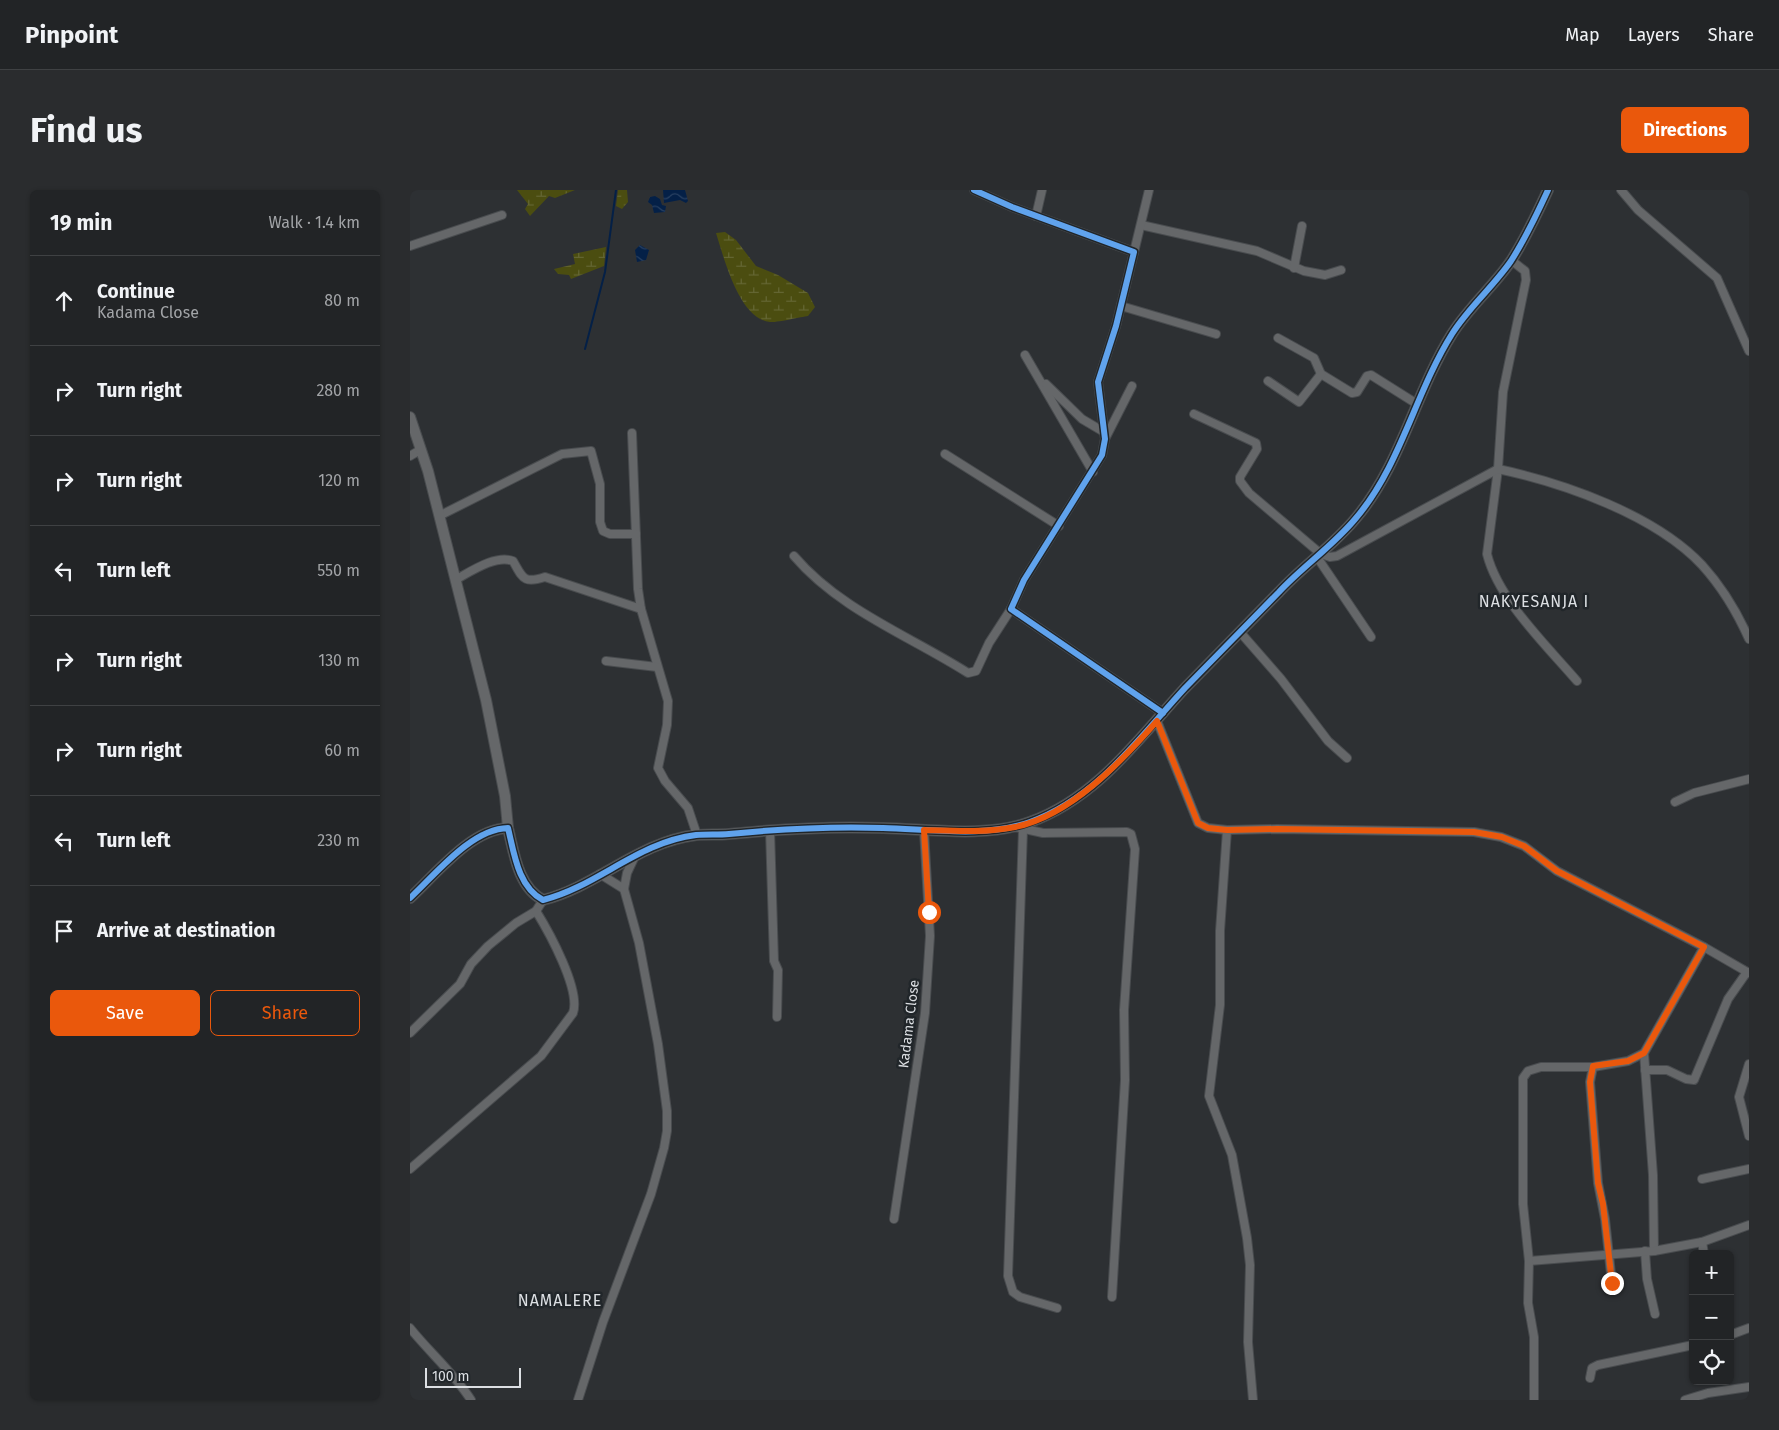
<!DOCTYPE html>
<meta charset="utf-8">
<style>
body{margin:0;font-family:"Fira Sans",sans-serif;background:#2a2c2e;color:#f1f3f6}
.controls{position:absolute;right:15px;bottom:15px;display:grid;overflow:hidden;border-radius:8px;box-shadow:0 1px 4px #0004}
.controls button{width:45px;height:45px;display:grid;place-items:center;padding:0;border:0;border-bottom:1px solid #3f4143;background:#222426;color:#f1f3f6;font:25px sans-serif}
.scale{position:absolute;left:15px;bottom:12px;width:96px;box-sizing:border-box;padding-left:5px;border:2px solid #dcdfe3;border-top:0;font-size:14px;line-height:18px;white-space:nowrap;color:#dcdfe3;-webkit-text-stroke:4px #21262a;paint-order:stroke}
.stop{position:absolute;width:15px;height:15px;margin:-11px;border:4px solid #ea580c;border-radius:50%;background:#fff}
.stop.end{background:#ea580c;border-color:#fff;box-shadow:0 1px 5px #0008}
.list{margin:0;padding:0;list-style:none}
h2{display:flex;justify-content:space-between;align-items:center;height:65px;margin:0;padding:0 20px;font-size:21px}
h2 small{font-size:16px;font-weight:400;color:#a2a4a7}
.list li{display:grid;grid-template-columns:32px 1fr auto;gap:15px;align-items:center;box-sizing:border-box;height:90px;padding:0 20px;border-top:1px solid #3f4143}
.list b{display:block;font-size:19px;white-space:nowrap}
.list p{margin:0;font-size:16px;white-space:nowrap;color:#a2a4a7}
.list em{font-size:16px;font-style:normal;color:#a2a4a7}
.actions{display:flex;gap:10px;padding:15px 20px}
.actions a{flex:1;padding:11px 0;border:1px solid #ea580c;border-radius:8px;text-align:center;font-size:18px;color:#ea580c}
.actions .main{background:#ea580c;color:#fff}
.icon{flex:none;width:28px;height:28px;fill:none;stroke:currentColor;stroke-width:2;stroke-linecap:round;stroke-linejoin:round}
.map{position:relative;flex:none;width:1339px;height:1210px;overflow:hidden;border-radius:8px}
header{display:flex;align-items:center;gap:30px;box-sizing:border-box;height:70px;padding:0 25px;background:#222426;border-bottom:1px solid #3f4143}
header strong{font-size:24px}
nav{display:flex;gap:28px;margin-inline-start:auto;font-size:18px}
.intro{display:flex;align-items:center;justify-content:space-between;box-sizing:border-box;height:120px;padding:0 30px}
h1{margin:0;font-size:35px}
.button{padding:12px 22px;border-radius:8px;background:#ea580c;color:#fff;font-size:18px;font-weight:700}
main{display:flex;gap:30px;padding:0 30px}
aside{flex:1;background:#222426;border-radius:8px;box-shadow:0 1px 4px #0004}
.map>svg:first-child{display:block}
.wetland{fill:url(#wetland-marsh)}
.water{fill:url(#water-waves)}
.lines{fill:none;stroke-linecap:round;stroke-linejoin:round}
.stream{stroke:#042047;stroke-width:2}
.minor-casing{stroke:#494c4f;stroke-width:10}
.tertiary-casing{stroke:#494c4f;stroke-width:12}
.minor{stroke:#656769;stroke-width:8}
.tertiary{stroke:#656769;stroke-width:10}
.cycleway-casing{stroke:#21262a;stroke-width:9}
.cycleway{stroke:#60a3ed;stroke-width:6}
.route{stroke:#ea580c;stroke-width:6}
.labels{text-anchor:middle;dominant-baseline:central;stroke-width:5;stroke-linejoin:round;paint-order:stroke}
.street-label{font-size:14px;fill:#dcdfe3;stroke:#21262a}
.quarter-label{font-size:16px;letter-spacing:1px;fill:#dcdfe3;stroke:#21262a}
</style>
<header>
<strong>Pinpoint</strong>
<nav><a>Map</a><a>Layers</a><a>Share</a></nav>
</header>
<div class="intro"><h1>Find us</h1><a class="button">Directions</a></div>
<main>
<aside>
<h2>19 min<small>Walk · 1.4 km</small></h2>
<ul class="list">
<li><svg class="icon" aria-label="ahead" viewBox="0 0 24 24"><path d="M12 20V5M6 11l6-6 6 6"/></svg><div><b>Continue</b><p>Kadama Close</p></div><em>80 m</em></li>
<li><svg class="icon" aria-label="right" viewBox="0 0 24 24"><path d="M7 20v-9h11M14 6l5 5-5 5"/></svg><div><b>Turn right</b></div><em>280 m</em></li>
<li><svg class="icon" aria-label="right" viewBox="0 0 24 24"><path d="M7 20v-9h11M14 6l5 5-5 5"/></svg><div><b>Turn right</b></div><em>120 m</em></li>
<li><svg class="icon" aria-label="left" viewBox="0 0 24 24"><path d="M17 20v-9H6M10 6l-5 5 5 5"/></svg><div><b>Turn left</b></div><em>550 m</em></li>
<li><svg class="icon" aria-label="right" viewBox="0 0 24 24"><path d="M7 20v-9h11M14 6l5 5-5 5"/></svg><div><b>Turn right</b></div><em>130 m</em></li>
<li><svg class="icon" aria-label="right" viewBox="0 0 24 24"><path d="M7 20v-9h11M14 6l5 5-5 5"/></svg><div><b>Turn right</b></div><em>60 m</em></li>
<li><svg class="icon" aria-label="left" viewBox="0 0 24 24"><path d="M17 20v-9H6M10 6l-5 5 5 5"/></svg><div><b>Turn left</b></div><em>230 m</em></li>
<li><svg class="icon" aria-label="arrive" viewBox="0 0 24 24"><path d="M6 21V4h12l-3 4 3 4H6"/></svg><div><b>Arrive at destination</b></div></li>
</ul>
<div class="actions"><a class="main">Save</a><a>Share</a></div>
</aside>
<div class="map">
<svg width="1339" height="1210" viewBox="0 0 1339 1210">
<defs>
<pattern id="wetland-marsh" width="20" height="14" patternUnits="userSpaceOnUse" patternTransform="scale(1.25)"><rect width="20" height="14" fill="#4b4d10"/><path d="M1 5h8M5 5V1M11 12h8M15 12V8" fill="none" stroke="#646633"/></pattern>
<pattern id="water-waves" width="16" height="10" patternUnits="userSpaceOnUse" patternTransform="scale(1.25)"><rect width="16" height="10" fill="#042047"/><path d="M0 5q4-4 8 0t8 0" fill="none" stroke="#284061"/></pattern>
</defs>
<rect width="100%" height="100%" fill="#2d3033"/>
<g class="wetland">
<path d="M107,0H165L145,8L139,6L120,26L115,19L118,14Z"/>
<path d="M208,0H217L218,12L212,19L206,16Z"/>
<path d="M315,42L326,50L346,76L368,85L398,103L405,117L398,126C391,127 365,133 360,132C329,129 314,68 306,43Z"/>
<path d="M196,57L194,76L161,89L159,85L148,84L144,79L165,74L163,64Z"/>
</g>
<g class="water">
<path d="M253,0H275L278,11L276,13L270,10L254,13Z"/>
<path d="M245,6L250,9L252,15L256,16L255,22L244,23L242,15L238,12L240,7Z"/>
<path d="M230,55L239,60L236,70L227,72L225,60Z"/>
</g>
<g class="lines">
<path class="stream" d="M175,159L195,82L206,0"/>
<g class="minor-casing">
<g id="minor">
<path d="M564,0L602,17L724,62L706,136L688,192L695,249L692,265L614,390L601,419L753,523"/>
<path d="M1211,0L1228,20L1307,88L1339,161"/>
<path d="M626,26L632,0"/>
<path d="M731,35L847,61L894,81L915,85L931,80"/>
<path d="M0,56L92,25"/>
<path d="M724,62L739,0"/>
<path d="M1101,70L1115,81L1116,90L1093,202L1088,279L1077,364C1088,409 1137,456 1167,491"/>
<path d="M884,78L892,36"/>
<path d="M711,116L806,144"/>
<path d="M868,148L904,168L911,184L942,203L947,202L957,186L961,185L1007,214"/>
<path d="M615,165L683,282"/>
<path d="M858,191L889,212L911,184"/>
<path d="M636,194L672,229L694,242"/>
<path d="M784,224L846,253L847,259L830,287V291L839,303L911,364L920,367L927,366L1088,279C1154,293 1245,325 1292,375C1312,397 1327,422 1339,449"/>
<path d="M222,243L228,399L231,419L258,511L257,535L248,578L255,591L278,618L287,645"/>
<path d="M695,249L722,196"/>
<path d="M535,264L649,336"/>
<path d="M0,266L10,260"/>
<path d="M29,326L152,264L181,261L190,294V332L193,341L200,344H226"/>
<path d="M384,366C430,420 500,446 558,483L566,481L579,453L601,419"/>
<path d="M907,367L961,447"/>
<path d="M45,390C60,382 86,364 103,371C113,388 113,394 135,387L231,419"/>
<path d="M830,442L871,489L918,551L937,568"/>
<path d="M196,471L247,477"/>
<path d="M747,531L788,633L798,638L817,640L867,639L1064,642L1091,647L1114,656L1147,681L1294,757L1339,783"/>
<path d="M1265,612L1284,603L1339,589"/>
<path d="M605,637L633,643L717,642L721,644L725,659L714,820L715,890L702,1107"/>
<path d="M613,639L598,1086L603,1102L610,1107L647,1118"/>
<path d="M360,640L364,771L368,780L367,827"/>
<path d="M817,640L810,741V815L799,906L822,965L837,1048L840,1075L838,1152L843,1210"/>
<path d="M190,684L214,699"/>
<path d="M0,843L50,794L61,774L78,756L106,733L126,721L133,710"/>
<path d="M1234,863L1243,985L1244,1061"/>
<path d="M1339,874L1329,907L1339,946"/>
<path d="M1183,877L1180,892L1188,993L1195,1029L1202,1093"/>
<path d="M1235,880H1257L1276,889L1284,890L1318,809L1337,782"/>
<path d="M0,979L131,866L163,823C171,800 139,742 126,721"/>
<path d="M1292,989L1339,979"/>
<path d="M484,1029L515,823L520,746L514,640"/>
<path d="M1292,1052L1294,1064"/>
<path d="M1235,1061L1237,1089L1245,1124"/>
<path d="M1119,1071L1244,1061L1292,1052L1339,1035"/>
<path d="M0,1138C20,1163 44,1183 61,1210"/>
<path d="M1320,1145L1339,1138"/>
<path d="M1180,1188L1182,1178L1188,1175L1283,1155"/>
<path d="M168,1210L193,1132L241,1004L254,958L257,941V921L248,854L229,753L214,699L217,683L225,666"/>
<path d="M1124,1210V1147L1118,1113L1119,1071L1113,1014V888L1118,881L1131,877H1183L1218,871L1234,863L1294,757"/>
<path d="M1275,1210L1298,1203L1339,1197"/>
</g>
</g>
<g class="tertiary-casing">
<g id="tertiary">
<path d="M0,227L18,281L76,510L95,606L98,638"/>
<path d="M0,708C26,684 61,639 98,638C104,663 108,697 133,710C188,696 228,652 286,645C297,644 308,645 319,644C370,639 422,636 473,638C518,639 576,648 620,632C687,608 729,548 775,498C806,466 838,434 869,402C893,376 923,356 946,328C991,275 1005,203 1042,144C1058,118 1083,97 1101,71C1115,49 1127,24 1138,0"/>
</g>
</g>
<use href="#minor" class="minor"/>
<use href="#tertiary" class="tertiary"/>
<g class="cycleway-casing">
<g id="cycleway">
<path d="M564,0L602,17L724,62L706,136L688,192L695,249L692,265L614,390L601,419L753,523"/>
<path d="M0,708C26,684 61,639 98,638C104,663 108,697 133,710C188,696 228,652 286,645C297,644 308,645 319,644C370,639 422,636 473,638C518,639 576,648 620,632C687,608 729,548 775,498C806,466 838,434 869,402C893,376 923,356 946,328C991,275 1005,203 1042,144C1058,118 1083,97 1101,71C1115,49 1127,24 1138,0"/>
</g>
</g>
<use href="#cycleway" class="cycleway"/>
</g>
<g class="lines">
<path class="route" d="M519,722L514,640C544,641 576,643 605,637C660,626 712,571 747,531L788,633L798,638L817,640L867,639L1064,642L1092,647L1114,656L1147,681L1294,757L1234,863L1218,871L1183,876L1180,892L1188,993L1193,1014L1202,1093"/>
</g>
<g class="labels">
<g class="street-label">
<text transform="translate(499 834) rotate(-83)">Kadama Close</text>
</g>
<g class="quarter-label">
<text x="1124" y="411">NAKYESANJA I</text>
<text x="150" y="1110">NAMALERE</text>
</g>
</g>
</svg>
<div class="controls">
<button>+</button>
<button>−</button>
<button><svg class="icon" aria-label="locate" viewBox="0 0 24 24"><circle cx="12" cy="12" r="6"/><path d="M12 2v4M12 18v4M2 12h4M18 12h4"/></svg></button>
</div>
<div class="scale">100 m</div>
<div class="stop" style="left:519px;top:722px"></div>
<div class="stop end" style="left:1202px;top:1093px"></div>
</div>
</main>
